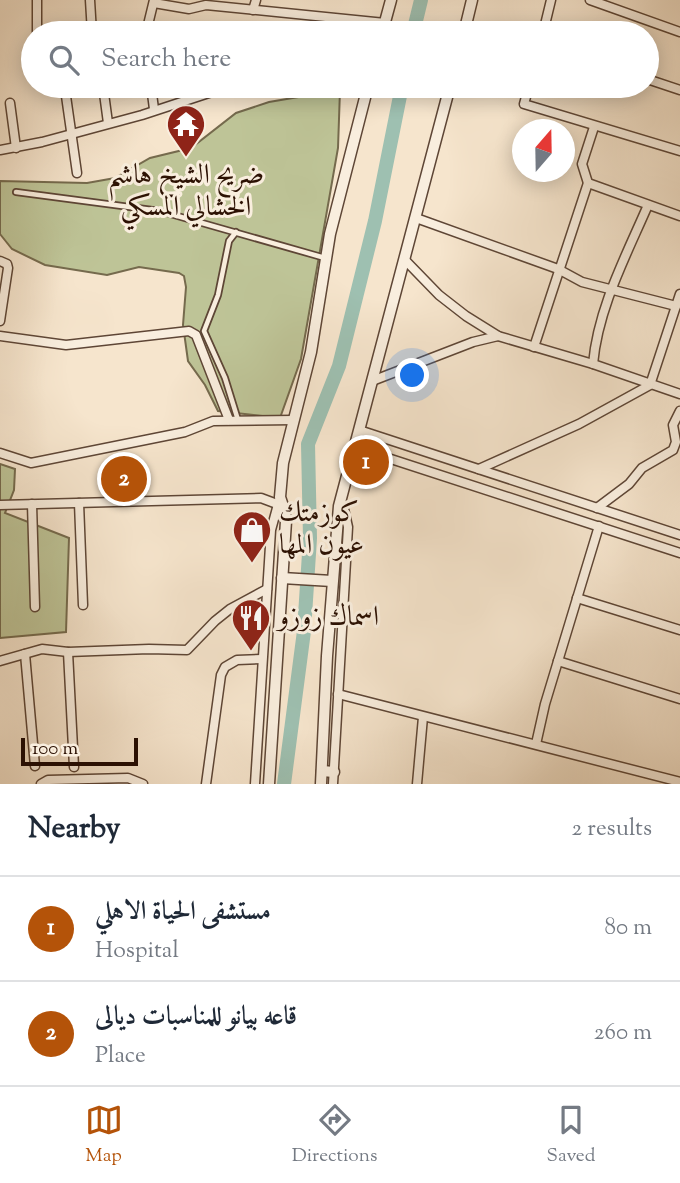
<!DOCTYPE html>
<meta charset="utf-8">
<style>
body{margin:0;font-family:"Sorts Mill Goudy",Amiri,serif;background:#f6f6f7;color:#1f2937}
.compass{position:absolute;left:512px;top:119px;width:63px;height:63px;border-radius:50%;background:#fff;box-shadow:0 4px 18px #0003;rotate:20deg}
.scale{position:absolute;left:21px;bottom:18px;width:117px;box-sizing:border-box;padding-left:7px;border:4px solid #2c1103;border-top:0;font-size:19px;line-height:24px;white-space:nowrap;color:#2c1103;-webkit-text-stroke:5px #f9eede;paint-order:stroke}
.you{position:absolute;left:413px;top:376px;width:24px;height:24px;margin:-18px;border:5px solid #fff;border-radius:50%;background:#1a73e8;box-shadow:0 0 0 10px #1a73e833}
.badge{display:grid;place-items:center;width:46px;height:46px;border-radius:50%;background:#b45309;color:#fff;font-size:23px;font-weight:700}
.pin{position:absolute;translate:-50% -50%;border:4px solid #fff;box-shadow:0 2px 7px #0006}
.list{margin:0;padding:0;list-style:none}
h2{display:flex;justify-content:space-between;align-items:center;height:91px;margin:0;padding:0 28px;font-size:30px}
h2 small{font-size:23px;font-weight:400;color:#747a83}
.list li{display:grid;grid-template-columns:46px 1fr auto;gap:21px;align-items:center;box-sizing:border-box;height:105px;padding:0 28px;border-top:2px solid #e0e1e3}
.list b{display:block;font-size:26px;white-space:nowrap}
.list p{margin:0;font-size:23px;white-space:nowrap;color:#747a83}
.list em{font-size:23px;font-style:normal;color:#747a83}
.icon{flex:none;width:38px;height:38px;fill:none;stroke:currentColor;stroke-width:2;stroke-linecap:round;stroke-linejoin:round}
.map{position:relative;flex:none;width:680px;height:784px;overflow:hidden}
.search{position:absolute;background:#fff;box-shadow:0 4px 18px #0003;left:21px;right:21px;top:21px;height:77px;display:flex;align-items:center;gap:18px;box-sizing:border-box;padding:0 24px;border-radius:38px;color:#747a83;font-size:26px}
.sheet{height:301px;background:#fff}
nav{display:flex;justify-content:space-around;align-items:center;box-sizing:border-box;height:98px;border-top:2px solid #e0e1e3;background:#fff;font-size:19px;color:#747a83}
nav a{display:grid;justify-items:center;gap:4px}
nav .on{color:#b45309}
.map>svg:first-child{display:block}
.green{fill:#bec497;stroke:#756a4d;stroke-width:2}
.lines{fill:none;stroke-linecap:round;stroke-linejoin:round}
.river{stroke:#9ec0b1;stroke-width:14}
.service-casing{stroke:#5e4636;stroke-width:8}
.minor-casing{stroke:#5e4636;stroke-width:11}
.tertiary-casing{stroke:#5e4636;stroke-width:13}
.service{stroke:#f9eede;stroke-width:4.5}
.minor{stroke:#f9eede;stroke-width:8}
.tertiary{stroke:#f9eede;stroke-width:10}
.labels{text-anchor:middle;dominant-baseline:central;stroke-width:6;stroke-linejoin:round;paint-order:stroke}
.poi-label{font-size:28px;fill:#2c1103;stroke:#f9eede;text-anchor:start}
</style>
<div class="map">
<svg width="680" height="784" viewBox="0 0 680 784">
<rect width="100%" height="100%" fill="#f6e5cd"/>
<filter id="stains"><feTurbulence type="fractalNoise" baseFrequency=".00286" numOctaves="4"/><feColorMatrix values="0 0 0 0 .2 0 0 0 0 .09 0 0 0 0 .02 0 0 0 .5 -.17"/></filter>
<radialGradient id="worn" r=".72"><stop offset=".6" stop-color="#630" stop-opacity="0"/><stop offset="1" stop-color="#630" stop-opacity=".3"/></radialGradient>
<g class="green">
<path d="M340,90L338,148L301,359L280,418L218,411L205,385L188,361L183,325L186,287L184,276L179,273L139,267L107,275L45,265L12,249L0,234V181L87,183L115,178L150,158L191,148L236,113L269,102Z"/>
<path d="M0,464L15,469L14,490L5,513L69,538L66,632L0,638Z"/>
</g>
<g class="lines">
<g class="river">
<path d="M413,33L421,0"/>
<path d="M284,784L304,631L310,538L308,444L339,366L375,221L402,86"/>
</g>
<g class="service-casing">
<g id="service">
<path d="M16,192L160,211L325,258"/>
<path d="M236,232L229,241L218,295L204,331L225,378L238,420"/>
</g>
</g>
<g class="minor-casing">
<g id="minor">
<path d="M37,0V33"/>
<path d="M90,0L92,33"/>
<path d="M590,0L680,32"/>
<path d="M154,3L189,9L206,5L385,23"/>
<path d="M253,10L256,0"/>
<path d="M146,33L154,0"/>
<path d="M543,33L551,0"/>
<path d="M647,79L680,90"/>
<path d="M103,86L108,123"/>
<path d="M151,86L154,109"/>
<path d="M529,86L524,104L680,151"/>
<path d="M65,89L77,173"/>
<path d="M10,103L16,148"/>
<path d="M594,127L582,164L588,183L680,216"/>
<path d="M0,150L42,142L142,115L218,90L251,86"/>
<path d="M416,218L558,269L582,282L676,306"/>
<path d="M405,260L439,295L466,316L498,336L593,364L680,394"/>
<path d="M0,261L7,264L8,268L0,321"/>
<path d="M0,336L66,345L189,331L196,335L229,420"/>
<path d="M534,347L588,183"/>
<path d="M593,364C598,308 626,256 648,205"/>
<path d="M372,381L473,342L498,336"/>
<path d="M359,430L680,535"/>
<path d="M354,447L680,553"/>
<path d="M0,453L31,463L185,432L213,421L294,420"/>
<path d="M479,469L579,424L650,385L680,294"/>
<path d="M79,503L83,605"/>
<path d="M32,504L35,607"/>
<path d="M0,505L261,498L277,504"/>
<path d="M597,508L629,484L642,468L673,450L676,442L673,425L680,411"/>
<path d="M577,598L680,630"/>
<path d="M68,652L74,767"/>
<path d="M25,654L35,766"/>
<path d="M0,661L42,649L68,652L149,649L187,650L215,621L230,609L267,589"/>
<path d="M558,661L680,699"/>
<path d="M338,694L680,782"/>
<path d="M536,744L545,704L599,526"/>
<path d="M41,784L48,780L128,778L143,784"/>
<path d="M206,784L221,675L225,667L237,660L262,659"/>
<path d="M255,784L271,530L280,497"/>
<path d="M333,784L348,527L344,509L339,506"/>
<path d="M417,784L423,717"/>
</g>
</g>
<g class="tertiary-casing">
<g id="tertiary">
<path d="M382,33L391,0"/>
<path d="M464,33L472,0"/>
<path d="M282,578L332,581"/>
<path d="M322,771L334,772"/>
<path d="M269,784L286,521L284,509L280,497L283,463L311,352L330,234L368,86"/>
<path d="M321,784L327,656L339,506L450,86"/>
</g>
</g>
<use href="#service" class="service"/>
<use href="#minor" class="minor"/>
<use href="#tertiary" class="tertiary"/>
</g>
<defs>
<g id="temple-pin" transform="scale(2.0125)"><path d="M0 17L-7.5 6A9.5 9.5 0 1 1 7.5 6Z" fill="#8f2418" stroke="#f9eede"/><path d="M0-6L5-2H3V0L6.5 2.5H4V6H1.5V3h-3V6H-4V2.5H-6.5L-3 0V-2H-5Z" fill="#fff"/></g>
<g id="shop-pin" transform="scale(2.0125)"><path d="M0 17L-7.5 6A9.5 9.5 0 1 1 7.5 6Z" fill="#8f2418" stroke="#f9eede"/><path d="M-5-2.5h2.3a2.7 3.5 0 0 1 5.4 0H5L5.5 6h-11ZM-1.5-2.5h3a1.5 2.3 0 0 0-3 0Z" fill="#fff"/></g>
<g id="restaurant-pin" transform="scale(2.0125)"><path d="M0 17L-7.5 6A9.5 9.5 0 1 1 7.5 6Z" fill="#8f2418" stroke="#f9eede"/><path d="M-5-6h1v4h1v-4h1v4h1v-4h1v5L-1.5 .5V6h-2V.5L-5-1ZM5-6V6H3V1.5H1.5Q1.5-4 5-6Z" fill="#fff"/></g>
</defs>
<g fill-rule="evenodd">
<use href="#temple-pin" x="186" y="124"/>
<use href="#shop-pin" x="252" y="530"/>
<use href="#restaurant-pin" x="251" y="618"/>
</g>
<g class="labels">
<g class="poi-label">
<text x="186" y="176" text-anchor="middle">ضريح الشيخ هاشم<tspan x="186" dy="32">الخشالي المسكي</tspan></text>
<text x="279" y="514">كوزمتك<tspan x="279" dy="32">عيون المها</tspan></text>
<text x="278" y="618">اسماك زوزو</text>
</g>
</g>
<rect width="100%" height="100%" filter="url(#stains)"/>
<rect width="100%" height="100%" fill="url(#worn)"/>
</svg>
<svg class="compass" viewBox="-18 -18 36 36"><path d="M0-13l5 13h-10z" fill="#e53935"/><path d="M0 13l5-13h-10z" fill="#747a83"/></svg>
<div class="scale">100 m</div>
<div class="you"></div>
<div class="pin badge" style="left:366px;top:462px">1</div>
<div class="pin badge" style="left:124px;top:479px">2</div>
<div class="search"><svg class="icon" aria-label="search" viewBox="0 0 24 24"><circle cx="10" cy="10" r="6"/><path d="M15 15l6 6"/></svg>Search here</div>
</div>
<section class="sheet">
<h2>Nearby<small>2 results</small></h2>
<ul class="list">
<li><span class="badge">1</span><div><b>مستشفى الحياة الاهلي</b><p>Hospital</p></div><em>80 m</em></li>
<li><span class="badge">2</span><div><b>قاعه بيانو للمناسبات ديالى</b><p>Place</p></div><em>260 m</em></li>
</ul>
</section>
<nav>
<a class="on"><svg class="icon" aria-label="map" viewBox="0 0 24 24"><path d="M3 6l6-2 6 2 6-2v14l-6 2-6-2-6 2zM9 4v14M15 6v14"/></svg>Map</a>
<a><svg class="icon" aria-label="directions" viewBox="0 0 24 24"><path d="M12 3l9 9-9 9-9-9zM9 14v-3h6M13 9l2 2-2 2"/></svg>Directions</a>
<a><svg class="icon" aria-label="saved" viewBox="0 0 24 24"><path d="M7 4h10v16l-5-4-5 4z"/></svg>Saved</a>
</nav>
